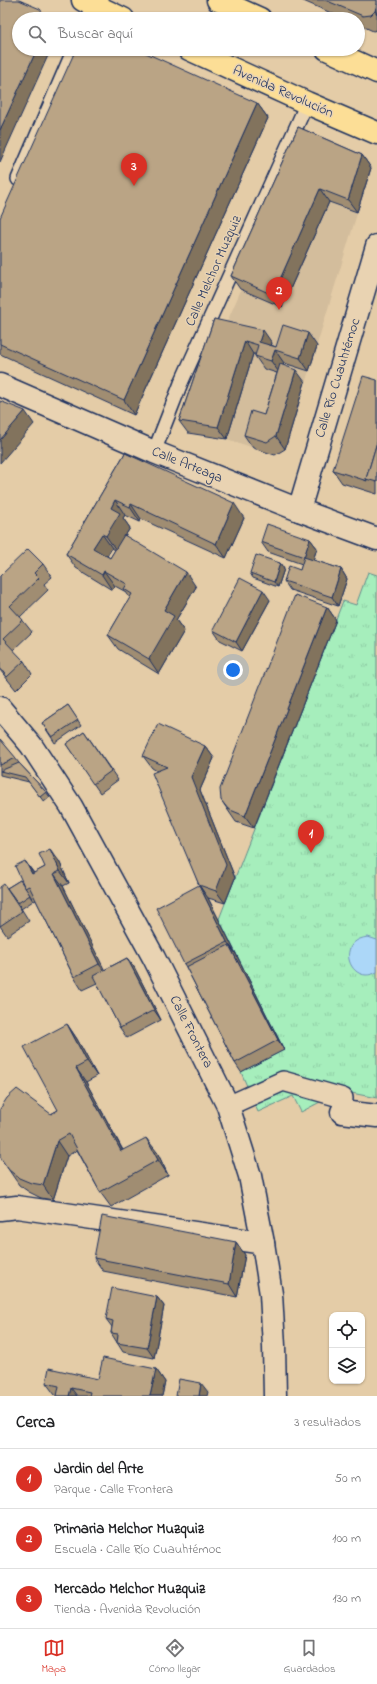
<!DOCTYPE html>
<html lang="es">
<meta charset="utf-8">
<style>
body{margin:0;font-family:"Indie Flower",sans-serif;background:#f6f6f6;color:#202124}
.controls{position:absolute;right:12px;bottom:12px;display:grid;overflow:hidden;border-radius:8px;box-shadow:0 1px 3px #0004}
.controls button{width:36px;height:36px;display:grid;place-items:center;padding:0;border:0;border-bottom:1px solid #e0e0e0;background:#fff;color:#202124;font:20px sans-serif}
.you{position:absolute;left:233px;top:670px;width:14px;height:14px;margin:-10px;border:3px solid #fff;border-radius:50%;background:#1a73e8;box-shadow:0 0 0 6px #1a73e833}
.badge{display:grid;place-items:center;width:26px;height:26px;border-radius:50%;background:#d93025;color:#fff;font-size:13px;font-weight:700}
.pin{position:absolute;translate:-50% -33px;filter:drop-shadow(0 1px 2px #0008)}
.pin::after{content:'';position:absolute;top:21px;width:14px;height:12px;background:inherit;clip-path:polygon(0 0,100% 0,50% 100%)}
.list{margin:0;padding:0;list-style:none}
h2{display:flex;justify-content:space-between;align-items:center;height:52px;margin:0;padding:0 16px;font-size:17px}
h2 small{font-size:13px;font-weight:400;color:#757577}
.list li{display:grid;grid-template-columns:26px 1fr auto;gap:12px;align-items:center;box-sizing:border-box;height:60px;padding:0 16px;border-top:1px solid #e0e0e0}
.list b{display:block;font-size:15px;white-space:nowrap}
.list p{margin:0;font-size:13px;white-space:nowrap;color:#757577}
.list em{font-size:13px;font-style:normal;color:#757577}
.icon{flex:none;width:22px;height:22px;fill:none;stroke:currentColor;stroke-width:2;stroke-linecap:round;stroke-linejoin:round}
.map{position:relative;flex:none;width:377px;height:1396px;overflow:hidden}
.search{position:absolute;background:#fff;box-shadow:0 1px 3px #0004;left:12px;right:12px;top:12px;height:44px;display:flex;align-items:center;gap:10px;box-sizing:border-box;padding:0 14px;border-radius:22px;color:#757577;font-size:15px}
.sheet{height:232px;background:#fff}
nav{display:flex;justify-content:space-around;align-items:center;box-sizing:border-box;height:56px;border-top:1px solid #e0e0e0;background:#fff;font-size:11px;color:#757577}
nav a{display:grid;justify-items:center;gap:2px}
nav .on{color:#d93025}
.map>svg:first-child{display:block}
.built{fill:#d3bd9c}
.park{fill:url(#park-tufts);stroke:#608e8d}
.water{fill:#acd7f8;stroke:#7294ba}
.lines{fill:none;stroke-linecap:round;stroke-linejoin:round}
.service-casing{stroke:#1b2f5e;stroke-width:16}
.pedestrian-casing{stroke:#1b2f5e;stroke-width:22}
.minor-casing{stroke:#1b2f5e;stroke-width:25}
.tertiary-casing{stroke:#1b2f5e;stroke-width:25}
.primary-casing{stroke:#1b2f5e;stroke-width:25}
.service{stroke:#e9d3b2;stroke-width:13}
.pedestrian{stroke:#e9d3b2;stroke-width:19}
.minor{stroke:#e9d3b2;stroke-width:22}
.tertiary{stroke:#e9d3b2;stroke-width:22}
.primary{stroke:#fcde96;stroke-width:22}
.wall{fill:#a08d72;stroke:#1b2f5e;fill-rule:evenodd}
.shaded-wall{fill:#82735d;stroke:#1b2f5e}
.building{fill:#baa485;stroke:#1b2f5e}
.labels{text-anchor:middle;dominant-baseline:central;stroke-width:3;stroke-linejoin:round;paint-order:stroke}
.street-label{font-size:14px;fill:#1b2f5e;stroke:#e9d3b2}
</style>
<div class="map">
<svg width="377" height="1396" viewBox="0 0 377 1396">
<defs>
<pattern id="park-tufts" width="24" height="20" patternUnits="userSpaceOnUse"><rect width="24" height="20" fill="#a6eebc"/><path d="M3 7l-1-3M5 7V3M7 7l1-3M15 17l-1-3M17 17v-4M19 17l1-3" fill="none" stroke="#8ecca4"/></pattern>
</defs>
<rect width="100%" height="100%" fill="#e4cca7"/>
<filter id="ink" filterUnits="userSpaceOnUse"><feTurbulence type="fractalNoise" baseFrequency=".025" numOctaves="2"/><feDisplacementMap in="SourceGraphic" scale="8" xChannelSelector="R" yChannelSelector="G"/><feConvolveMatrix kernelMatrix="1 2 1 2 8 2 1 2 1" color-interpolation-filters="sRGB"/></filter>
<g filter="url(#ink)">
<path class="built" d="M307,140L371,168L285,449L275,455L227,439L188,433L223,331Z"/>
<path class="park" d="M368,572L377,575V1098L341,1091L301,1112L293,1096L258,1112L241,1072L284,1050L219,919L343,601L356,605Z"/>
<path class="water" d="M368,937L377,940V972C351,987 333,941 368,937Z"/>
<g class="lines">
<g class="service-casing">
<g id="service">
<path d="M87,19L93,5"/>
<path d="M18,179L74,49"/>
<path d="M154,452L181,383L307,103"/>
</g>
</g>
<g class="pedestrian-casing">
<path id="pedestrian" d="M228,1106L283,1081L343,1098L342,1112"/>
</g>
<g class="minor-casing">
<g id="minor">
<path d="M0,385L154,452L299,510"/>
<path d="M0,708L31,745L71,806L154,958L228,1106L250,1176L263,1243L271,1294L274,1346L275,1396"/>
<path d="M342,1112L377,1116"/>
<path d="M0,1209L17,1207L263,1243"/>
</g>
</g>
<g class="tertiary-casing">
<path id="tertiary" d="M377,246L299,510L377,539"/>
</g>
<g class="primary-casing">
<g id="primary">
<path d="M83,0L123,19"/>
<path d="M218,0L260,19"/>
<path d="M189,49L307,103L377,133"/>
<path d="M327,49L377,72"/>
</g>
</g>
<use href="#service" class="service"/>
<use href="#pedestrian" class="pedestrian"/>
<use href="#minor" class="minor"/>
<use href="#tertiary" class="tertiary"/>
<use href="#primary" class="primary"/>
</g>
<g class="wall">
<path d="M301,0H377V30L373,31L358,24V19H345Z"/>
<path d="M257,103L268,118L134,415L0,354V218Z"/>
<path d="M298,127L362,155L371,168L357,212L329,202L282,307L240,289L231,276Z"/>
<path d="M214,319L272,343L271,345L276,347L317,346L309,371L284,363L283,365L305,382L285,449L275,455L253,448L244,435L264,415L277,373L264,369L255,356V354H253L227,439L188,433L179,421Z"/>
<path d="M377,380V494L342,483L333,470Z"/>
<path d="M125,453L244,518L226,558L141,519L140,522L125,515L123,518L130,528L125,536L196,587L176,620L184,631L159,674L118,649L108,635L130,598L126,592L115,586L112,590L76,568L66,554ZM112,548L115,550L110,558L107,556Z"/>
<path d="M310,539L317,548L313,560L341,569L347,579L338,606L290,590L284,581L300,570L302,564L268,552L261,542Z"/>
<path d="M280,563L284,569L278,587L253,578L250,573Z"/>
<path d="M43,564L52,577L44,584L48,590L20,617L32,632L13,650L24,661L32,674L16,690L0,670V576Z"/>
<path d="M270,600L242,651L220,640L213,630Z"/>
<path d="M327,607L336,620L254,828L236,822L221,800Z"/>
<path d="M68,705L81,725L55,743L42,723Z"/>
<path d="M84,731L118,780L100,793L66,744Z"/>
<path d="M0,739L19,763L46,792L50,797L44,802L29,782L0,775Z"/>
<path d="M205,746L214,758L200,790L235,878L225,903L208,898L284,1050L241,1072L235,1063L186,967L184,964L199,885L157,771L152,768L143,756Z"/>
<path d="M25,861L34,873L45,867L59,861L69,883L63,886L104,970L127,958L134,967L161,1020L127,1038L120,1028L97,983L82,990L74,977L36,900L34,901L25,888Z"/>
<path d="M20,880L33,901L21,909L19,905L29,921L7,936L0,926L7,888Z"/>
<path d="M67,1024L77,1039L97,1076L86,1082L123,1150L157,1152L168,1175L111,1207L100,1192L77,1150L67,1156L53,1200L41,1198L29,1192L19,1185L2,1160L51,1114L58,1110Z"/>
<path d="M236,1242L245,1255L237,1297L103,1271L94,1258Z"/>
<path d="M157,1297L164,1306L154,1358L123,1352L111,1333L112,1327L106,1319Z"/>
<path d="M156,1369L165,1382L162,1396H57L55,1395L46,1383L98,1379Z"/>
</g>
<g class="shaded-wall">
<path d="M377,4V14L375,11Z"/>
<path d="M37,49H51L0,162V130Z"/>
<path d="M257,103L268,118L134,415L124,400Z"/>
<path d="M362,155L371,168L357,212L348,200Z"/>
<path d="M320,189L329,202L282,307L273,295Z"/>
<path d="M263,330L272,343L268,354L259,342Z"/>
<path d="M308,333L317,346L309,371L300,358Z"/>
<path d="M245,341L253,354L227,439L218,427Z"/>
<path d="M275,350L284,363L280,374L271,361Z"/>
<path d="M296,370L305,382L285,449L276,436Z"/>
<path d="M25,411L34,424L0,463V440Z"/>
<path d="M115,500L125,515L123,518L130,528L116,550L106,536L111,508Z"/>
<path d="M234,503L244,518L226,558L216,544Z"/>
<path d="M131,504L141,519L140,522L130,507Z"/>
<path d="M102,534L112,548L103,562L93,548Z"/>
<path d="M310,539L317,548L311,567L304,557Z"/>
<path d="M280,563L284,569L278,587L274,582Z"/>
<path d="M341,569L347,579L338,606L332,597Z"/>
<path d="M104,571L115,586L112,590L102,575Z"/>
<path d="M186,572L196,587L176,620L184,631L159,674L149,659L164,610Z"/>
<path d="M263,590L270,600L242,651L236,642Z"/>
<path d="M327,607L336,620L254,828L245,816Z"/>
<path d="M205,746L214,758L200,790L235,878L225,903L216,891L191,777Z"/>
<path d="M50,849L59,861L69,883L60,871Z"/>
<path d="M25,861L34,874H32Z"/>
<path d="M54,874L63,886L108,977L99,964Z"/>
<path d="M199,885L208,898L236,954L227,942Z"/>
<path d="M229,945L236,954L284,1050L278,1040Z"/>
<path d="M127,958L134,967L161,1020L154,1010Z"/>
<path d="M67,1024L77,1039L97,1076L87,1062Z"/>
<path d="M76,1068L86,1082L131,1166L121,1151Z"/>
<path d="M146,1138L157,1152L168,1175L158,1160Z"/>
<path d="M57,1141L67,1156L53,1200L43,1185Z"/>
<path d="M236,1242L245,1255L237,1297L229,1284Z"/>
<path d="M157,1297L164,1306L154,1358L147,1348Z"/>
<path d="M156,1369L165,1382L162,1396H150Z"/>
<path d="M201,1383L208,1392L207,1396H199Z"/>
<path d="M71,1388L77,1396H69Z"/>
</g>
<g class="building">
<path d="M0,0H19L40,9L46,17V19H19V49H37L0,130Z"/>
<path d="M325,0H377V4L375,11L371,15L363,16Z"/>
<path d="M76,49H137L257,103L124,400L0,344V218Z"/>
<path d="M298,127L362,155L348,200L320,189L273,295L231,276Z"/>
<path d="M214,319L263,330L259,342L276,347L283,325L308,333L300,358L275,350L271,361L255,356L258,345L245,341L218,427L179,421Z"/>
<path d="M280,364L296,370L276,436L267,442L244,435L251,411L264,415Z"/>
<path d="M363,376L377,380V442L366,479L367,481L333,470Z"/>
<path d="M0,401L25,411L0,440Z"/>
<path d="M377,442V482L366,479Z"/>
<path d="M125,453L234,503L216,544L131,504L130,507L115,500L111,508L120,513L106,536L102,534L93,548L110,558L124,535L186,572L164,610L174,616L149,659L108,635L132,594L124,589L127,584L104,571L102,575L66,554Z"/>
<path d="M267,524L310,539L304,557L261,542Z"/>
<path d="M28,549L43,564L34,573L39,578L10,606L23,620L3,639L24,661L7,677L0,668V576Z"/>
<path d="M256,555L280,563L274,582L250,573Z"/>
<path d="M304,557L341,569L332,597L284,581L289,566L300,570Z"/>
<path d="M240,578L263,590L236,642L213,630Z"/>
<path d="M295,595L327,607L245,816L228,809L221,800L220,789Z"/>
<path d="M68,705L78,720L52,737L42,723Z"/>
<path d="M158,724L205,746L191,777L226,865L216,891L199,885L227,942L184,964L156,908L199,885L152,773L167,767L143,756Z"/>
<path d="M84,731L111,771L93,784L66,744Z"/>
<path d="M0,739L16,758L0,765Z"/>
<path d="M19,763L46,792L40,797L25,777L0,771Z"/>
<path d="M50,849L60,871L54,874L99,964L74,977L29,886L25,888L15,866L25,861L32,874L45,867L39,854Z"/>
<path d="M20,880L30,895L18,903L7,888Z"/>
<path d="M4,884L22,911L0,926V887Z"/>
<path d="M229,945L278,1040L235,1063L186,967Z"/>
<path d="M127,958L154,1010L120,1028L93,976Z"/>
<path d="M67,1024L87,1062L76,1068L121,1151L146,1138L158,1160L100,1192L69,1134L57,1141L43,1185L31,1183L19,1178L9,1170L2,1160L0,1156V1109L7,1098L17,1089L51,1114L58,1110L24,1047Z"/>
<path d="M102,1216L236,1242L229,1284L94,1258Z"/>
<path d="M112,1288L157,1297L147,1348L117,1343L118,1334L111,1333L113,1321L106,1319Z"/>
<path d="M103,1358L156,1369L150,1396H89L90,1392L71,1388L69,1396H57L59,1386L46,1383L49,1368L98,1379Z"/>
<path d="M179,1379L201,1383L199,1396H176Z"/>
</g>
</g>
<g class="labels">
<g class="street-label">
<text transform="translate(283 92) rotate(24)">Avenida Revolución</text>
<text transform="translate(214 271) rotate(-66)">Calle Melchor Muzquiz</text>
<text transform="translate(338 378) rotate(-73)">Calle Río Cuauhtémoc</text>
<text transform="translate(187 465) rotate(22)">Calle Arteaga</text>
<text transform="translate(191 1032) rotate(63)">Calle Frontera</text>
</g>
</g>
</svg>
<div class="controls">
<button><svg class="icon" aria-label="locate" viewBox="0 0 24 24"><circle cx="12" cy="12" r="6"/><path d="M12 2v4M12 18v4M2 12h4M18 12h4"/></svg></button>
<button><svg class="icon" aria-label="layers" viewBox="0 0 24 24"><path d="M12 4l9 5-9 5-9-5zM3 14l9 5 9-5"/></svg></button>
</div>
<div class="you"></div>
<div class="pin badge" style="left:311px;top:853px">1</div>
<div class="pin badge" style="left:279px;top:310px">2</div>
<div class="pin badge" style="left:134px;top:186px">3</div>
<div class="search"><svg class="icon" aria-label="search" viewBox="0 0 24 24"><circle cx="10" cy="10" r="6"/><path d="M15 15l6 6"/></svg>Buscar aquí</div>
</div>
<section class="sheet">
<h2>Cerca<small>3 resultados</small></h2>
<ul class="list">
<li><span class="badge">1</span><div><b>Jardin del Arte</b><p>Parque · Calle Frontera</p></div><em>50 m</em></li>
<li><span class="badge">2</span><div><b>Primaria Melchor Muzquiz</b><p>Escuela · Calle Río Cuauhtémoc</p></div><em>100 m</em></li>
<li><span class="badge">3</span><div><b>Mercado Melchor Muzquiz</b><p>Tienda · Avenida Revolución</p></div><em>130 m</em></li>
</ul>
</section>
<nav>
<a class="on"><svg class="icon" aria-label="map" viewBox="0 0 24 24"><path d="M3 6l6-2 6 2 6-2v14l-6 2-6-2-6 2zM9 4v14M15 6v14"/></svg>Mapa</a>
<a><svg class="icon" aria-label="directions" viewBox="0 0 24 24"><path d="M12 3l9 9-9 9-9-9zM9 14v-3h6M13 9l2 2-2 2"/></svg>Cómo llegar</a>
<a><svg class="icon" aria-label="saved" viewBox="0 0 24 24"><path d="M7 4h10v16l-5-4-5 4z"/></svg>Guardados</a>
</nav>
